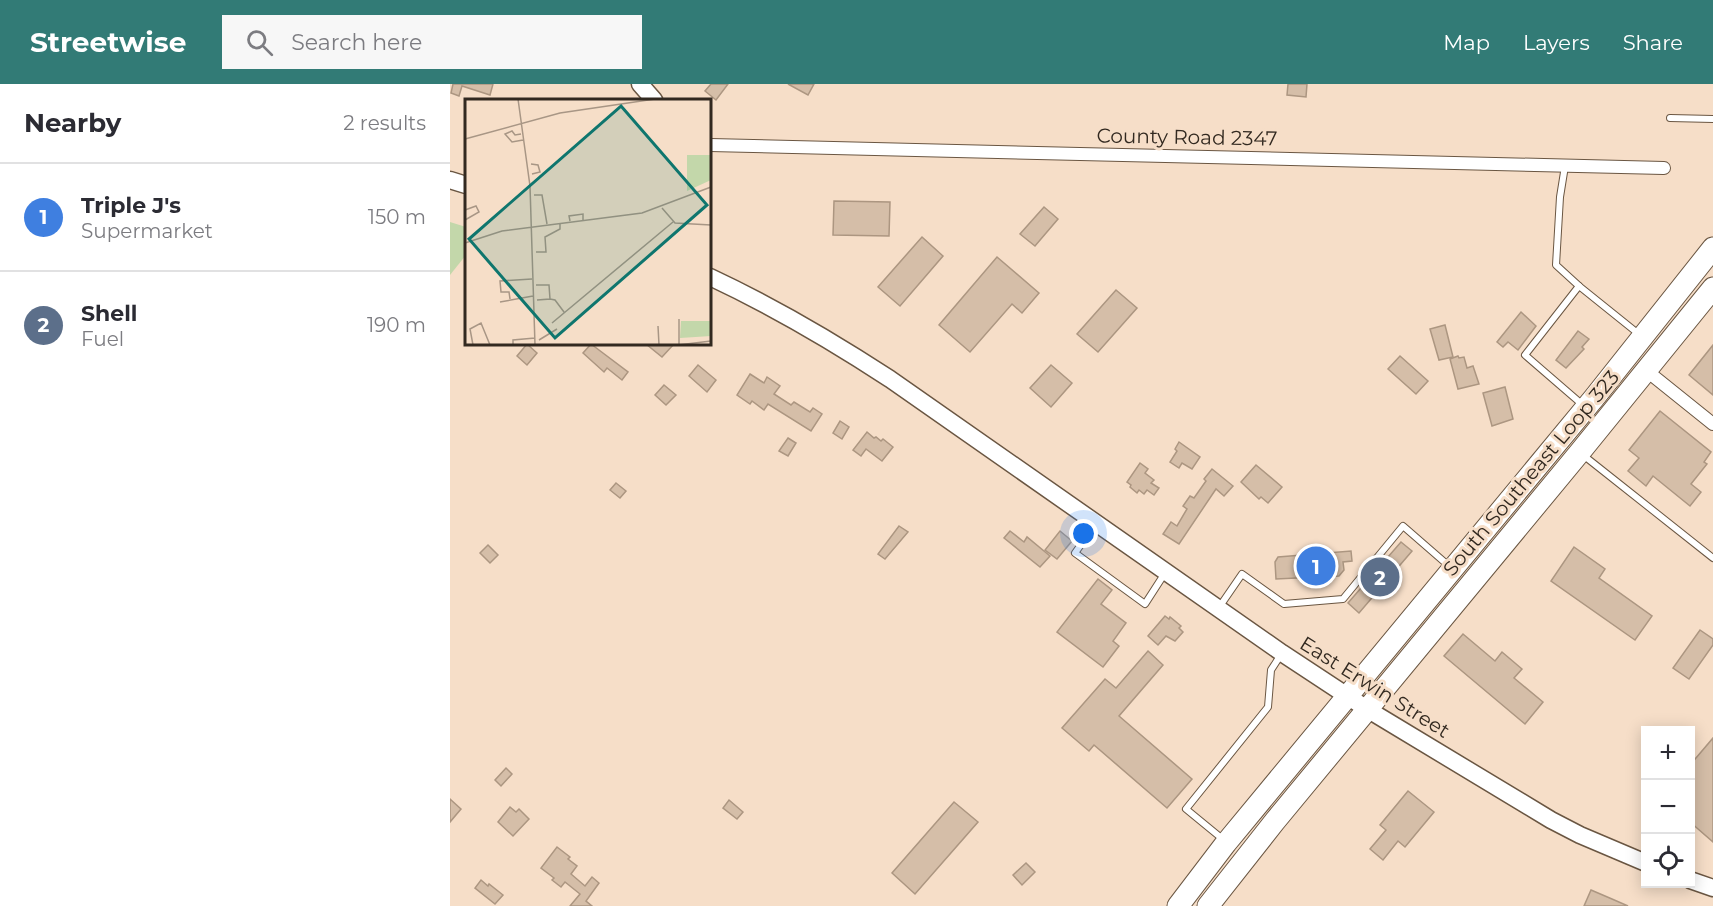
<!DOCTYPE html>
<meta charset="utf-8">
<style>
body{margin:0;font-family:Montserrat,sans-serif;background:#f7f7f7;color:#2b2b33}
.controls{position:absolute;right:18px;bottom:18px;display:grid;overflow:hidden;border-radius:0px;box-shadow:0 3px 15px #0003}
.controls button{width:54px;height:54px;display:grid;place-items:center;padding:0;border:0;border-bottom:2px solid #e1e1e2;background:#fff;color:#2b2b33;font:30px sans-serif}
.you{position:absolute;left:634px;top:450px;width:21px;height:21px;margin:-15px;border:4px solid #fff;border-radius:50%;background:#1a73e8;box-shadow:0 0 0 9px #1a73e833}
.badge{display:grid;place-items:center;width:39px;height:39px;border-radius:50%;background:#327b76;color:#fff;font-size:20px;font-weight:700}
.pin{position:absolute;translate:-50% -50%;border:3px solid #fff;box-shadow:0 2px 6px #0006}
.list{margin:0;padding:0;list-style:none}
h2{display:flex;justify-content:space-between;align-items:center;height:78px;margin:0;padding:0 24px;font-size:26px}
h2 small{font-size:20px;font-weight:400;color:#7c7c81}
.list li{display:grid;grid-template-columns:39px 1fr auto;gap:18px;align-items:center;box-sizing:border-box;height:108px;padding:0 24px;border-top:2px solid #e1e1e2}
.list b{display:block;font-size:22px;white-space:nowrap}
.list p{margin:0;font-size:20px;white-space:nowrap;color:#7c7c81}
.list em{font-size:20px;font-style:normal;color:#7c7c81}
.icon{flex:none;width:33px;height:33px;fill:none;stroke:currentColor;stroke-width:2;stroke-linecap:round;stroke-linejoin:round}
.map{position:relative;flex:none;width:1263px;height:822px;overflow:hidden}
header{display:flex;align-items:center;gap:36px;box-sizing:border-box;height:84px;padding:0 30px;background:#327b76;color:#fff}
header strong{font-size:28px}
nav{display:flex;gap:33px;margin-inline-start:auto;font-size:21px}
.search{width:420px;height:54px;background:#f7f7f7;display:flex;align-items:center;gap:15px;box-sizing:border-box;padding:0 21px;border-radius:0px;color:#7c7c81;font-size:22px}
main{display:flex}
aside{flex:1;background:#fff}
.map>svg:first-child{display:block}
.green{fill:#c3d7aa}
.building{fill:#d5bea8;stroke:#ac9681;stroke-width:1.5}
.lines{fill:none;stroke-linecap:round;stroke-linejoin:round}
.lane-casing{stroke:#6a5642;stroke-width:8}
.street-casing{stroke:#6a5642;stroke-width:14}
.secondary-casing{stroke:#6a5642;stroke-width:19}
.highway-casing{stroke:#6a5642;stroke-width:23}
.lane{stroke:#fff;stroke-width:6}
.street{stroke:#fff;stroke-width:12}
.secondary{stroke:#fff;stroke-width:16}
.highway{stroke:#fff;stroke-width:21}
.labels{text-anchor:middle;dominant-baseline:central;stroke-width:6;stroke-linejoin:round;paint-order:stroke}
.street-label{font-size:20px;fill:#322920;stroke:#f6dec8}
.inset-road{fill:none;stroke:#a89685;stroke-width:1.5}
.view{fill:#0f766e;fill-opacity:0.15;stroke:#0f766e;stroke-width:3}
.inset-edge{fill:none;stroke:#322920;stroke-width:3}
</style>
<header>
<strong>Streetwise</strong>
<div class="search"><svg class="icon" aria-label="search" viewBox="0 0 24 24"><circle cx="10" cy="10" r="6"/><path d="M15 15l6 6"/></svg>Search here</div>
<nav><a>Map</a><a>Layers</a><a>Share</a></nav>
</header>
<main>
<aside>
<h2>Nearby<small>2 results</small></h2>
<ul class="list">
<li><span class="badge" style="background:#3f7fe0">1</span><div><b>Triple J's</b><p>Supermarket</p></div><em>150 m</em></li>
<li><span class="badge" style="background:#5c6f8a">2</span><div><b>Shell</b><p>Fuel</p></div><em>190 m</em></li>
</ul>
</aside>
<div class="map">
<svg width="1263" height="822" viewBox="0 0 1263 822">
<rect width="100%" height="100%" fill="#f6dec8"/>
<path class="green" d="M0,138L16,143V171L0,191Z"/>
<g class="building">
<path d="M3,0H43L40,11L12,2L9,12L1,9Z"/>
<path d="M261,0H278L266,16L255,7Z"/>
<path d="M338,0H364L358,11Z"/>
<path d="M838,0H857L856,13L837,11Z"/>
<path d="M384,117L440,118L439,152L383,151Z"/>
<path d="M594,123L608,135L585,162L570,150Z"/>
<path d="M472,153L493,172L450,222L428,203Z"/>
<path d="M547,173L589,209L572,229L562,220L520,268L489,241Z"/>
<path d="M666,206L687,224L648,268L627,250Z"/>
<path d="M1071,228L1086,242L1068,266L1058,258L1053,263L1047,258Z"/>
<path d="M995,241L1003,273L989,276L980,245Z"/>
<path d="M1128,247L1139,255L1132,263L1134,265L1116,284L1106,276Z"/>
<path d="M77,260L87,269L77,281L67,272Z"/>
<path d="M141,260L178,288L172,296L157,284L154,288L133,269Z"/>
<path d="M196,260H224L212,273Z"/>
<path d="M1263,261V311L1239,291Z"/>
<path d="M950,272L978,297L966,310L938,285Z"/>
<path d="M1008,272L1009,274L1014,273L1017,284L1023,282L1029,300L1008,305L1000,275Z"/>
<path d="M248,281L266,296L257,308L239,292Z"/>
<path d="M601,281L622,299L601,323L580,304Z"/>
<path d="M300,290L314,299L317,293L330,302L324,310L341,321L344,318L360,328L363,324L372,330L361,347L318,320L314,326L302,317L300,320L287,311Z"/>
<path d="M214,301L226,311L216,321L205,311Z"/>
<path d="M1055,303L1063,335L1042,342L1033,309Z"/>
<path d="M1210,327L1261,368L1254,378L1257,380L1241,400L1251,408L1240,422L1203,392L1196,402L1178,387L1189,374L1179,366Z"/>
<path d="M390,337L399,343L392,355L383,349Z"/>
<path d="M417,348L424,354L426,353L431,357L433,355L443,363L432,377L416,365L411,372L403,366Z"/>
<path d="M338,354L346,359L338,372L329,367Z"/>
<path d="M729,358L750,373L742,385L732,379L729,384L720,378L727,367L725,365Z"/>
<path d="M690,379L698,385L695,389L704,396L701,399L709,404L704,411L697,406L694,410L689,406L687,409L680,403L681,401L677,398Z"/>
<path d="M806,381L832,403L818,419L811,413L809,415L791,398Z"/>
<path d="M762,385L783,402L774,412L766,405L729,460L713,450L721,438L727,442L737,425L733,422L740,412L744,414L756,397L754,395Z"/>
<path d="M166,399L176,407L170,414L160,406Z"/>
<path d="M449,442L458,448L435,475L428,470Z"/>
<path d="M560,447L574,458L577,453L600,472L590,483L554,454Z"/>
<path d="M610,447L622,457L607,475L595,466Z"/>
<path d="M951,458L962,467L909,529L898,519Z"/>
<path d="M38,461L48,471L40,479L30,469Z"/>
<path d="M1124,463L1155,485L1149,494L1202,532L1185,556L1101,497Z"/>
<path d="M901,467L902,477L893,478L894,486L889,492L826,495L825,478L828,473Z"/>
<path d="M648,495L662,506L651,520L676,539L663,557L669,562L653,583L607,548Z"/>
<path d="M715,532L719,535L720,533L731,542L729,544L733,548L725,557L716,552L708,561L698,552Z"/>
<path d="M1250,546L1263,555V561L1239,595L1223,584Z"/>
<path d="M1013,550L1045,577L1052,568L1072,585L1064,594L1093,618L1075,640L994,572Z"/>
<path d="M698,567L713,581L669,632L742,695L717,724L644,661L639,667L612,644L655,595L666,604Z"/>
<path d="M1263,654V758L1240,738V681Z"/>
<path d="M56,684L62,690L51,702L45,696Z"/>
<path d="M958,707L984,728L955,763L948,757L933,776L920,765L936,746L930,741Z"/>
<path d="M0,715L11,725L0,738Z"/>
<path d="M279,716L293,728L287,735L273,724Z"/>
<path d="M504,718L528,738L465,810L442,789Z"/>
<path d="M60,723L66,728L69,725L79,735L63,752L48,738Z"/>
<path d="M107,763L120,773L118,775L127,782L121,790L135,802L142,793L149,799L136,817L142,822H120L130,810L115,798L111,803L102,796L104,794L91,784Z"/>
<path d="M576,779L585,788L572,801L563,791Z"/>
<path d="M31,796L38,802L39,800L53,811L45,820L25,804Z"/>
<path d="M1141,806L1162,815L1178,822H1134Z"/>
</g>
<g class="lines">
<g class="lane-casing">
<g id="lane">
<path d="M1220,34L1263,35"/>
<path d="M1115,82L1110,113L1106,181L1129,202"/>
<path d="M1134,322L1075,271L1129,202L1190,251"/>
<path d="M1133,371L1263,474"/>
<path d="M645,441L625,469L695,520L715,489"/>
<path d="M770,522L792,490L834,520L893,515L953,442L999,482"/>
<path d="M775,757L736,725L818,623L821,586L832,569"/>
</g>
</g>
<g class="street-casing">
<g id="street">
<path d="M260,61L1214,84"/>
<path d="M1197,287L1263,340"/>
</g>
</g>
<g class="secondary-casing">
<g id="secondary">
<path d="M190,0L204,16"/>
<path d="M0,96L16,101"/>
<path d="M260,193C322,222 382,257 440,295L832,569L917,625L1101,736L1130,751L1196,779"/>
<path d="M1240,796L1263,804"/>
</g>
</g>
<g class="highway-casing">
<g id="highway">
<path d="M728,822L776,759L1144,314L1263,164"/>
<path d="M758,822L825,737L1130,368L1263,204"/>
</g>
</g>
<use href="#lane" class="lane"/>
<use href="#street" class="street"/>
<use href="#secondary" class="secondary"/>
<use href="#highway" class="highway"/>
</g>
<g class="labels">
<g class="street-label">
<text transform="translate(737 53) rotate(1)">County Road 2347</text>
<text transform="translate(1081 389) rotate(-50)">South Southeast Loop 323</text>
<text transform="translate(925 603) rotate(32)">East Erwin Street</text>
</g>
</g>
<g transform="translate(15 15)">
<rect width="246" height="246" fill="#f6dec8"/>
<path d="M222,56H246V81L222,92ZM216,222H246V237L215,239Z" fill="#c3d7aa"/>
<path class="inset-road" d="M53,0L65,87L70,246M56,35L50,36L47,32L40,35L47,43L58,41M0,40L95,14L190,0M66,65L73,66L75,73L67,75M69,96H77L82,125M197,109L210,124L246,126M0,111L11,107L14,113L0,121M105,122L104,117L118,115V121M0,144L37,132L177,114L246,88M71,153H81L80,138L95,130V124M71,186H84L85,200L72,201M45,200L44,193H36L35,182L67,180M85,200L90,201L99,213M35,203L68,197M214,220V245M87,224L208,123M193,227L194,246M74,241L92,230M8,246L5,230L16,224L25,246M48,246V241L70,239M213,246L246,242"/>
<path class="view" d="M156,7L242,106L90,239L4,140Z"/>
<rect width="246" height="246" class="inset-edge"/>
</g>
</svg>
<div class="controls">
<button>+</button>
<button>−</button>
<button><svg class="icon" aria-label="locate" viewBox="0 0 24 24"><circle cx="12" cy="12" r="6"/><path d="M12 2v4M12 18v4M2 12h4M18 12h4"/></svg></button>
</div>
<div class="you"></div>
<div class="pin badge" style="left:866px;top:482px;background:#3f7fe0">1</div>
<div class="pin badge" style="left:930px;top:493px;background:#5c6f8a">2</div>
</div>
</main>
